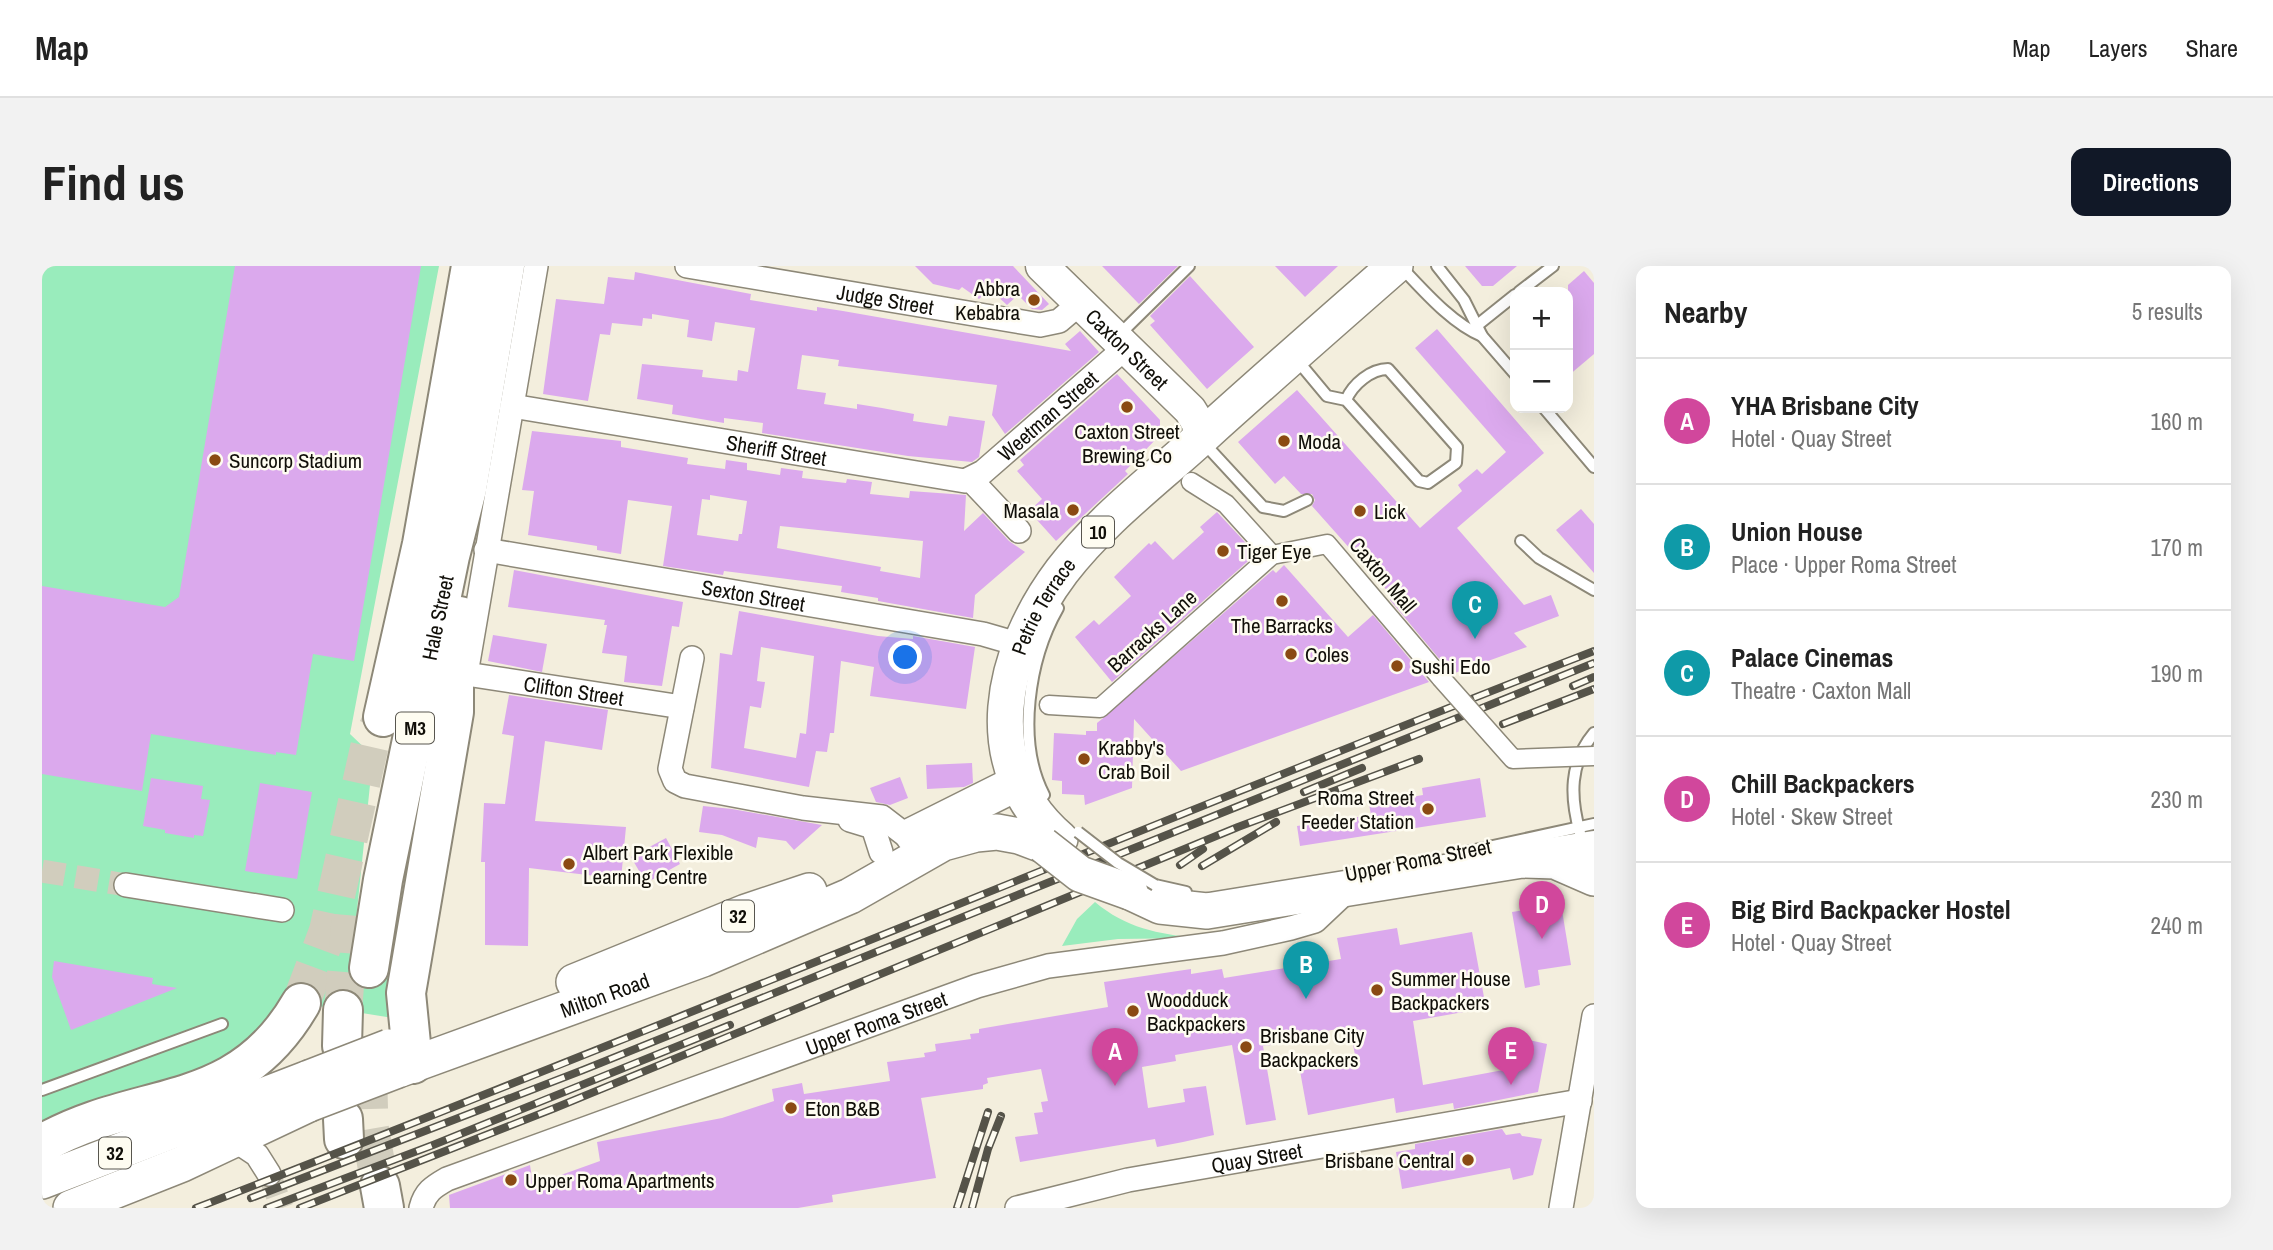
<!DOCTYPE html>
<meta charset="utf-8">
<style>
body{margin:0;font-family:"Archivo Narrow",sans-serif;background:#f2f2f2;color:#222}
.controls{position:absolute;right:21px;top:21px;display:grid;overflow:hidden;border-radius:14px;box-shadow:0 7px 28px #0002}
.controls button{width:63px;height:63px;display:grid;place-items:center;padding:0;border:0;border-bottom:2px solid #e0e0e0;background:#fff;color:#222;font:35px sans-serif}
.you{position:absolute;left:864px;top:392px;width:24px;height:24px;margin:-18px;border:5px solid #fff;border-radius:50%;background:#1a73e8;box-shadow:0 0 0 10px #1a73e833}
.badge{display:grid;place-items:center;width:46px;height:46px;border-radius:50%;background:#111827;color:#fff;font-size:23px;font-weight:700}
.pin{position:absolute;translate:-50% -58px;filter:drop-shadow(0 2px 4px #0008)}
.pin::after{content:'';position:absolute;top:37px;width:24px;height:21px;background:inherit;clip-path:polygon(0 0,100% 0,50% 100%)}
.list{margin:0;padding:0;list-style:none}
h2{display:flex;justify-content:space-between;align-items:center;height:91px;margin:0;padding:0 28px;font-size:30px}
h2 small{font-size:23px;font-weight:400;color:#767676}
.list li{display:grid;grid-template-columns:46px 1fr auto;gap:21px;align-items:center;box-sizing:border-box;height:126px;padding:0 28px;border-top:2px solid #e0e0e0}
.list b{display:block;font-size:26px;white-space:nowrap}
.list p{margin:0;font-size:23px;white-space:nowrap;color:#767676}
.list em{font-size:23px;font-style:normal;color:#767676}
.map{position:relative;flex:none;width:1552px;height:942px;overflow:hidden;border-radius:14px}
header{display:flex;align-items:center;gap:42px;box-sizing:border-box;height:98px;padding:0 35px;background:#fff;border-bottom:2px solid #e0e0e0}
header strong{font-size:33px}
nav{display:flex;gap:38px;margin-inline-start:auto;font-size:24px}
.intro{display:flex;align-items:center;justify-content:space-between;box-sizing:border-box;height:168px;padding:0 42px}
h1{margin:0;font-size:49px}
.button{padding:18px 32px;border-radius:14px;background:#111827;color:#fff;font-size:24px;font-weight:700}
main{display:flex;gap:42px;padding:0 42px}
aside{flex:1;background:#fff;border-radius:14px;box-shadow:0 7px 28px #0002}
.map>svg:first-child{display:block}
.green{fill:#99ecbc}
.building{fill:#dba9ed;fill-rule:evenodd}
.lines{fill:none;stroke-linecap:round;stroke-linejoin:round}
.minor-tunnel{stroke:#d1cdbd;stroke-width:23;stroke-dasharray:23 11;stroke-linecap:butt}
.motorway-tunnel{stroke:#d1cdbd;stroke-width:38;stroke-dasharray:38 19;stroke-linecap:butt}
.service-casing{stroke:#8d8878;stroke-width:14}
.pedestrian-casing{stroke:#8d8878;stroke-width:21}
.minor-casing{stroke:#8d8878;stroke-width:26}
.secondary-casing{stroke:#8d8878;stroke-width:35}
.primary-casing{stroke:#8d8878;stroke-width:38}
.motorway-casing{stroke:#8d8878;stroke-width:42}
.service{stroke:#fff;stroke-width:10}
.pedestrian{stroke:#fff;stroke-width:18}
.minor{stroke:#fff;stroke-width:23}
.secondary{stroke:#fff;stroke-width:32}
.primary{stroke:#fff;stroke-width:35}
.motorway{stroke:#fff;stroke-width:38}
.rail-casing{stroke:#555349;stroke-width:8}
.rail{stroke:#fefcf1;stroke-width:5;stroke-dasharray:16;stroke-linecap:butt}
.service-bridge-casing{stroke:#8d8878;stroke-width:14;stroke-linecap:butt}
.pedestrian-bridge-casing{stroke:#8d8878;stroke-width:21;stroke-linecap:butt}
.primary-bridge-casing{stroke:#8d8878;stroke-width:38;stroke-linecap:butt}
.service-bridge{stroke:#fff;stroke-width:10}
.pedestrian-bridge{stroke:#fff;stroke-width:18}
.primary-bridge{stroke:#fff;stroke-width:35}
.poi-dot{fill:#8a4a12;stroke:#fefcf1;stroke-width:2.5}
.labels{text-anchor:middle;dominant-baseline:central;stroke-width:5;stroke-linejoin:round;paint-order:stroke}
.shield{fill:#fefcf1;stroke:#58564f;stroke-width:2}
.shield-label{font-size:19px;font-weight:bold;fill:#110f09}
.poi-label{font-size:21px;fill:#110f09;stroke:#fefcf1;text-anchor:start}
.street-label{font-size:21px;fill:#110f09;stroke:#fefcf1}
</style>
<header>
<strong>Map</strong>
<nav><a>Map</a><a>Layers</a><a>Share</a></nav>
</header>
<div class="intro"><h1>Find us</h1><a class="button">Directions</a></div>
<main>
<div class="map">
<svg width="1552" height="942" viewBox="0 0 1552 942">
<rect width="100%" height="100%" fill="#f3eedd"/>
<g class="green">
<path d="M0,0H397L308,468L331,490L309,702L354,707L351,752L245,735L191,800L0,869Z"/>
<path d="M1053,636C1084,662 1116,668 1155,672L1076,673L1020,680L1035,653Z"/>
</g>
<g class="building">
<path d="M193,0H379L312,395L271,388L254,489L234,486V489L109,468L100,525L0,508V320L123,341L137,331Z"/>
<path d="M873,0H971L1007,38L1000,44L990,43L976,29L965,39L954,29L951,31L946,25L937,33L920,21L917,24L891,18Z"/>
<path d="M1060,0H1136L1097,38Z"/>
<path d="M1233,0H1296L1263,31Z"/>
<path d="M1423,0H1475L1451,20H1440Z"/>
<path d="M1542,5L1552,17V88L1526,110V19Z"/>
<path d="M593,6L709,28L708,34L775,45V41L801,45L1029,85L1023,78L1038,65L1057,86L963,168L950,149L955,119L796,100L797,94L760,89L755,123L784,127L782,138L815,143V138L840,142L872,148L871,155L905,160L907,150L943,155L937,191L930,196L866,190L720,167L721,157L682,152V157L630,148L631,139L595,133L600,98L661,104L660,111L695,115L696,104L706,106L713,62L673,56L670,75L645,71L647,54L610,48V53L601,52L600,60L570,57L568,69L558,68L546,135L501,128L514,33L562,38L566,11L592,14Z"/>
<path d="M1148,10L1212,81L1165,123L1108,59L1113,55L1108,50Z"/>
<path d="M1395,63L1502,187L1415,262L1482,339L1509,329L1517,350L1472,367L1485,381L1410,408L1348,334L1351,331L1270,240L1273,234L1270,228H1259L1242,210L1233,218L1196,176L1255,124L1378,262L1420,225L1416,219L1435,203L1440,208L1464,186L1373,82Z"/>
<path d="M1075,108L1118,154V169L1083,205L1086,208L1014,275L987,245L1000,233L975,205L982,199L978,194Z"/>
<path d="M490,165L579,175V181L646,192L645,198L683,203L684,194L705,197V204L738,209L739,202L761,205L760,212L804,217L805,213L830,216L828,228L867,232L868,225L924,229L922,265L941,247L967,275L983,286L933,329L931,352L836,335V332L799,326L800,320L682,305L681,309L621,300L630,240L586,234L579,288L555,284V280L486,269L492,225L480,224ZM668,229L705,235L700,268H697L696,275L655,269L660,233L668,234ZM738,260L881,275L878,312L838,305L839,301L735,282Z"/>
<path d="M1539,243L1552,258V307L1514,264Z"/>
<path d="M1175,246L1214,288L1070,416L1033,371L1052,354L1057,359L1089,330L1072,311L1107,277L1109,279L1113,275L1131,294L1162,266L1158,261Z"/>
<path d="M1242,299L1306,371L1331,349L1387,416L1139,505L1092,453L1090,522L1043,539L1042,529L1020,528V515L1010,514L1012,467L1044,469V465H1055V457L1060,453L1231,304L1234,307Z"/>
<path d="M472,304L641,336L637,361L630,360L620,420L582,416L585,390L560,387L565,359H562L563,354L466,341Z"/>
<path d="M697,345L836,370L871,373V370L933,381L924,443L828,430L832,401L799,395L792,467H788L785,486L774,485L767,521L669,502L678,387L690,389ZM719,381L772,390L764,468L758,467L754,492L702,482L708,440L719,442L723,416L715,415Z"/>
<path d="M451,369L505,378L500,406L446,395Z"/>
<path d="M467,429L566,444L560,484L503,475L493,555L584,561L579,613L487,602L486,680L443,679V596H439L442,537L463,538L472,470L460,468Z"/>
<path d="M930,497L931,517L922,521L885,523L884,499Z"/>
<path d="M858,511L866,532L848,539L834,536L828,522Z"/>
<path d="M109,512L161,520L159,533L168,534L161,570L152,569V572L123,567V564L101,560Z"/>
<path d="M1438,512L1444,551L1258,580L1255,560L1329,549L1327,538L1381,529L1380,522Z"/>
<path d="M218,517L270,526L255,613L203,605Z"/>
<path d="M661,540L690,543L780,559L752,584L744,575L716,571L714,582L680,569L657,566Z"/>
<path d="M624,572L638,598L604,617L589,591Z"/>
<path d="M1519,638L1529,699L1496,704L1498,719L1483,722L1470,646Z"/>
<path d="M1355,662L1358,679L1430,666L1444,742L1371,755L1381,819L1472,802L1475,781L1486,779L1487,774L1505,778L1496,826L1412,843L1411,837L1354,847L1352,832L1266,849L1258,805L1314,795L1308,761L1229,774V779L1221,780L1234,854L1204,859L1190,779L1133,789L1134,795L1100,801L1106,842L1143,836L1141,823L1164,820L1172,869L1141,876L1115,881L1113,873L978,896L973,871L996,868L992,847L1001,846L999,836L1006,835L999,803L945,812L946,817L941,819V823L879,832L894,912L790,929L791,936L756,942H408L407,929L488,899L491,919L558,895L555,876L680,852L732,835L730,823L760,817L762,828L848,815L845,796L883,791L882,787L894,785L893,778L929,773L928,768L937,767V763L1066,741L1062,716L1149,703V708L1180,703L1182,712L1299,693L1295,672Z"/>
<path d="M12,695L111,712L110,718L135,722L29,764L10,711Z"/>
<path d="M1460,863L1464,869L1478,867L1480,870L1500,873L1491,909L1471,914L1468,902L1360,923L1354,886L1373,883V878Z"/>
</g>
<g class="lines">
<g class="minor-tunnel">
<path d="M0,605L84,619"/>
<path d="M227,908L240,942"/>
</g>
<g class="motorway-tunnel">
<path d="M259,737L286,665L328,478L341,451"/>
<path d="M301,744L309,647"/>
<path d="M325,770L327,843"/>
<path d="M328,863L338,920"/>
</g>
<g class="service-casing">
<g id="service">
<path d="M1358,0C1381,24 1409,57 1440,70"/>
<path d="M1395,0L1422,34L1440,70L1473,108"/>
<path d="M1477,26L1511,0"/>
<path d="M1433,61L1473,29"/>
<path d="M1077,69L1147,0"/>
<path d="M1255,94L1285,130L1304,134L1377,215L1386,217L1414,197L1415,181L1346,103C1329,103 1311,118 1304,134"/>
<path d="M1502,142L1552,201"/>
<path d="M1160,175L1221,241L1242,245L1265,234"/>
<path d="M1479,275L1497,292L1552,324"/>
<path d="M1002,529C974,475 987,393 1016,342"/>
<path d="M1538,567C1528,531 1527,497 1552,467"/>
<path d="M1419,587L1552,558"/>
<path d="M1113,619L1144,626"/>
<path d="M0,824L180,758"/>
</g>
</g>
<g class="pedestrian-casing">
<g id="pedestrian">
<path d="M1149,216L1184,238L1230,289"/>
<path d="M1007,439L1058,442L1230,289L1285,278L1399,412"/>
</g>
</g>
<g class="minor-casing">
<g id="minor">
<path id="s1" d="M494,0L424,408L640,441"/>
<path id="s2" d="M645,0L998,59L1017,55L1037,38"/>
<path id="s3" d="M470,140L923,215L941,206L1082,83"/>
<path d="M929,214L977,265"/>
<path id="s4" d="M444,284L941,368L979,379"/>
<path d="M650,392L628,503L633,515L643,520L761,542L840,551L866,571"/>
<path d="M808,554L831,561L839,586"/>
<path d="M84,619L240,644"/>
<path d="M191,873L215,889L227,908"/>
<path id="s5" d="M379,942C383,926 391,921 405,913L935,720L1006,700L1181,677L1249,662L1273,655L1307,623"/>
<path id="s6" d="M975,942L1086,914L1538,835"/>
<path d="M1519,942L1552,750"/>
</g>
</g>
<g class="secondary-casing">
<g id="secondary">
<path id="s7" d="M1000,0L1148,144L1156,157L1158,173"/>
<path d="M1490,591L1552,581"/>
</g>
</g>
<g class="primary-casing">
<g id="primary">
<path d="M871,569L975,517"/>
<path id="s8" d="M1018,573C932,499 959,386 1020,305C1060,253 1114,213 1162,169C1225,112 1289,56 1353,0"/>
<path d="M1088,626L1118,640L1165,645L1480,594L1513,595L1552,612"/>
<path d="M532,716L704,646L767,625"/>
<path id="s9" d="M356,804L661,693L808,630L901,577L934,568L955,566L977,570L1001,579"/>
<path d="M0,915L267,812"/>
<path d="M29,942L140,898L267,838"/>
</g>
</g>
<g class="motorway-casing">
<g id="motorway">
<path d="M341,451L380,278L429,0"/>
<path id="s10" d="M327,702L341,614L408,290L425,223L463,0"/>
<path d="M300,780L301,744"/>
<path d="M371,798L364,727L412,446V397L418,350"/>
<path d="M301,853L302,873"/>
<path d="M0,878C97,822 194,850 259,737"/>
<path d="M338,920L342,942"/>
</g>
</g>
<use href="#service" class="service"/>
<use href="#pedestrian" class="pedestrian"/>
<use href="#minor" class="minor"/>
<use href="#secondary" class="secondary"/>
<use href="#primary" class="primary"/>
<use href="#motorway" class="motorway"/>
<g class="rail-casing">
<g id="rail">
<path d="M1531,420L1552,411"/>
<path d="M1461,458L1552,423"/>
<path d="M1262,526L1320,502"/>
<path d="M1138,599L1161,583"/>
<path d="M1160,600L1234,556"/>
<path d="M209,932L541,804L1552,397"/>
<path d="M154,942C622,761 1084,567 1552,385"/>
<path d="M225,942L391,879L688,759"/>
<path d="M258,942L513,842L1196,561L1377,493"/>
<path d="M915,942L946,846"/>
<path d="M930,942L946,883L959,850"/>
</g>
</g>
<use href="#rail" class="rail"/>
<g class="service-bridge-casing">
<path id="service-bridge" d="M1036,566L1076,597L1113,619"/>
</g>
<g class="pedestrian-bridge-casing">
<path id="pedestrian-bridge" d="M1399,412L1471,493L1552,490"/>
</g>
<g class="primary-bridge-casing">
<g id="primary-bridge">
<path d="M1001,579L1038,608L1088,626"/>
<path d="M267,812L347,781"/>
<path d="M267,838L356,804"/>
</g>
</g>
<use href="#service-bridge" class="service-bridge"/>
<use href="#pedestrian-bridge" class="pedestrian-bridge"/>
<use href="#primary-bridge" class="primary-bridge"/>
</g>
<g class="poi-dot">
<circle cx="992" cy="34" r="7"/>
<circle cx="1085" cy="141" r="7"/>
<circle cx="1242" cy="175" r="7"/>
<circle cx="173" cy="194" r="7"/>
<circle cx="1031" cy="244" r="7"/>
<circle cx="1318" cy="245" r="7"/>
<circle cx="1181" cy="285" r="7"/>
<circle cx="1240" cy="335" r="7"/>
<circle cx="1249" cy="388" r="7"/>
<circle cx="1355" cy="400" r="7"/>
<circle cx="1042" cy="493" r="7"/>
<circle cx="1386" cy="543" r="7"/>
<circle cx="527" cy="598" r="7"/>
<circle cx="1335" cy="724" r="7"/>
<circle cx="1091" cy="745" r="7"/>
<circle cx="1204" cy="781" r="7"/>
<circle cx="749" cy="842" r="7"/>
<circle cx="1426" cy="894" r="7"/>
<circle cx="469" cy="914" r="7"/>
</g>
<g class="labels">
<g class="shield">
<rect x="1040" y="250.5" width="32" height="31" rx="5"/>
<rect x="354" y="446.5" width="38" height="31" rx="5"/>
<rect x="680" y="634.5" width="32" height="31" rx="5"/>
<rect x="57" y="871.5" width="32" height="31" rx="5"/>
</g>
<g class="shield-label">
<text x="1056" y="266">10</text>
<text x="373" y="462">M3</text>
<text x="696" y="650">32</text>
<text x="73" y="887">32</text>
</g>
<g class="poi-label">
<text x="978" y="22" text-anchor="end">Abbra<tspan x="978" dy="24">Kebabra</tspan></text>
<text x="1085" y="165" text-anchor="middle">Caxton Street<tspan x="1085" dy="24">Brewing Co</tspan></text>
<text x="1256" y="175">Moda</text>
<text x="187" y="194">Suncorp Stadium</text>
<text x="1017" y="244" text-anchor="end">Masala</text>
<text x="1332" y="245">Lick</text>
<text x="1195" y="285">Tiger Eye</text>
<text x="1240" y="359" text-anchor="middle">The Barracks</text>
<text x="1263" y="388">Coles</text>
<text x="1369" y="400">Sushi Edo</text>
<text x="1056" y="481">Krabby's<tspan x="1056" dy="24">Crab Boil</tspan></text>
<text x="1372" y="531" text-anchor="end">Roma Street<tspan x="1372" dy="24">Feeder Station</tspan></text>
<text x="541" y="586">Albert Park Flexible<tspan x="541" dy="24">Learning Centre</tspan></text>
<text x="1349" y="712">Summer House<tspan x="1349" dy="24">Backpackers</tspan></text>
<text x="1105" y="733">Woodduck<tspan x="1105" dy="24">Backpackers</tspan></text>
<text x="1218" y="769">Brisbane City<tspan x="1218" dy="24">Backpackers</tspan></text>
<text x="763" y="842">Eton B&amp;B</text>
<text x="1412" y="894" text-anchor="end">Brisbane Central</text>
<text x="483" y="914">Upper Roma Apartments</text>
</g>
<g class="street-label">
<text stroke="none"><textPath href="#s2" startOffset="201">Judge Street</textPath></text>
<text stroke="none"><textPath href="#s7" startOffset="119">Caxton Street</textPath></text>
<text stroke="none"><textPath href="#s3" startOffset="565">Weetman Street</textPath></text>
<text stroke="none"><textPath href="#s3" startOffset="268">Sheriff Street</textPath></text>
<text transform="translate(1341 309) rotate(50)">Caxton Mall</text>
<text stroke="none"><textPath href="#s4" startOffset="271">Sexton Street</textPath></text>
<text stroke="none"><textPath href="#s8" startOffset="257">Petrie Terrace</textPath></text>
<text stroke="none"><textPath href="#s10" startOffset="357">Hale Street</textPath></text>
<text transform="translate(1110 365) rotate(-42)">Barracks Lane</text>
<text stroke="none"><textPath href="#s1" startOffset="523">Clifton Street</textPath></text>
<text transform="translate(1376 594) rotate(-11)">Upper Roma Street</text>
<text stroke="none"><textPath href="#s9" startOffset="220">Milton Road</textPath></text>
<text stroke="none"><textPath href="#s5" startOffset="497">Upper Roma Street</textPath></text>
<text stroke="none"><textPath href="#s6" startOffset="245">Quay Street</textPath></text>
</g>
</g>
</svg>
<div class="controls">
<button>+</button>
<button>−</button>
</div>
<div class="you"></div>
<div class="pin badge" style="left:1073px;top:820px;background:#d1479c">A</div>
<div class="pin badge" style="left:1264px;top:733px;background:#0f9aa8">B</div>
<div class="pin badge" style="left:1433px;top:373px;background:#0f9aa8">C</div>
<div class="pin badge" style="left:1500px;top:673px;background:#d1479c">D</div>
<div class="pin badge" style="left:1469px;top:819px;background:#d1479c">E</div>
</div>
<aside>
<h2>Nearby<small>5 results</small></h2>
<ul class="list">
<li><span class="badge" style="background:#d1479c">A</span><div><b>YHA Brisbane City</b><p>Hotel · Quay Street</p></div><em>160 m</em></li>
<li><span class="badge" style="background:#0f9aa8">B</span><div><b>Union House</b><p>Place · Upper Roma Street</p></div><em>170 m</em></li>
<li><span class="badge" style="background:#0f9aa8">C</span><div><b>Palace Cinemas</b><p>Theatre · Caxton Mall</p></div><em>190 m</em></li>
<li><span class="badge" style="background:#d1479c">D</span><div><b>Chill Backpackers</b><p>Hotel · Skew Street</p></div><em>230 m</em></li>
<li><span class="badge" style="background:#d1479c">E</span><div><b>Big Bird Backpacker Hostel</b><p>Hotel · Quay Street</p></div><em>240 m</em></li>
</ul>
</aside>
</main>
